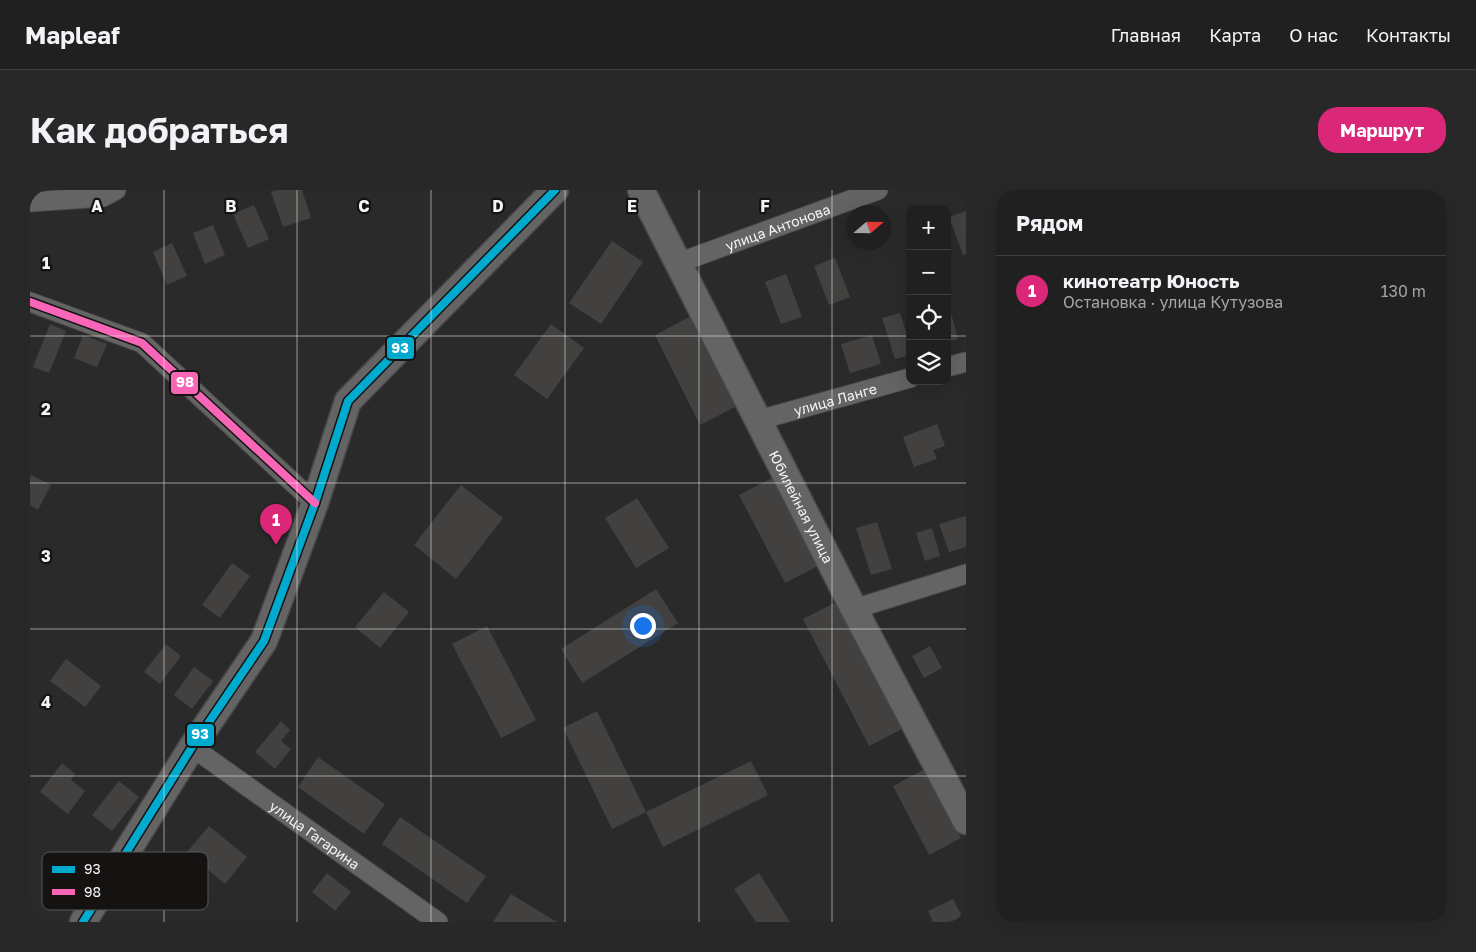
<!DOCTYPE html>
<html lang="ru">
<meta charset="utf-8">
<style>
body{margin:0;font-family:"Golos Text",sans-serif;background:#282829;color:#f1f3f6}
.controls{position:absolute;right:15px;top:15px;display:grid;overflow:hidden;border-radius:10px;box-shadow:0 5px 20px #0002}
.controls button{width:45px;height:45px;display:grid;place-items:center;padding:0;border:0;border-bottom:1px solid #3d3e3e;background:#202020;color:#f1f3f6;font:25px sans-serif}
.compass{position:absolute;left:816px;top:15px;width:45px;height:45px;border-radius:50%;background:#202020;box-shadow:0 5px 20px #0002;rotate:70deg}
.you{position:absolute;left:612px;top:435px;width:18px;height:18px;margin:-12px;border:4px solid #fff;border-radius:50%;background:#1a73e8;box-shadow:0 0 0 8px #1a73e833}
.badge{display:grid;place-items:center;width:32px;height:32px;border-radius:50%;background:#db2777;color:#fff;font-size:16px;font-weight:700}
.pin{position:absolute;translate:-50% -41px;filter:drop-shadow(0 1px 2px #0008)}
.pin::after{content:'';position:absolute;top:26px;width:18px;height:15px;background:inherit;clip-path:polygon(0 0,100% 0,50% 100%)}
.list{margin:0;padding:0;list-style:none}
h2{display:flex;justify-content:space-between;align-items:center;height:65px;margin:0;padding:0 20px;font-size:21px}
h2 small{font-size:16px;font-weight:400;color:#a2a3a5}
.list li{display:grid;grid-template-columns:32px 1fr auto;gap:15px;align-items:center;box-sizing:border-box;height:70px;padding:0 20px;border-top:1px solid #3d3e3e}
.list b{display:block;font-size:19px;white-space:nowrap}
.list p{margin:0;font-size:16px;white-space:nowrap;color:#a2a3a5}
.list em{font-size:16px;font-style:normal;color:#a2a3a5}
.icon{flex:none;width:28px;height:28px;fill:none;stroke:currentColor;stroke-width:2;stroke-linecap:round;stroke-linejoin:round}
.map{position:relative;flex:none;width:936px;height:732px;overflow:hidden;border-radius:20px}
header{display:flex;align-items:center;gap:30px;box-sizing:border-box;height:70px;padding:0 25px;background:#202020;border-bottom:1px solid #3d3e3e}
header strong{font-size:24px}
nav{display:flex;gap:28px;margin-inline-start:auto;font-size:18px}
.intro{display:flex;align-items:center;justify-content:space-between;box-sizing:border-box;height:120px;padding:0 30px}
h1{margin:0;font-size:35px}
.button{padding:12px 22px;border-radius:20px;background:#db2777;color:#fff;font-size:18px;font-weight:700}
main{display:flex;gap:30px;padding:0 30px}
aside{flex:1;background:#202020;border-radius:20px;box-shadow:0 5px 20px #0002}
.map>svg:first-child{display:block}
.building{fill:#424140}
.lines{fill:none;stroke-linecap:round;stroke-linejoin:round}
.street-casing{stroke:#494848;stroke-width:21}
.secondary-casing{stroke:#494848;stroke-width:29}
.street{stroke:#656464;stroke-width:19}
.secondary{stroke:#656464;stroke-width:26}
.bus-1-casing{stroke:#141312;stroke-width:11}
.bus-2-casing{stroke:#141312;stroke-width:11}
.bus-1{stroke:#00a9ce;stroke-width:8}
.bus-2{stroke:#fa66b7;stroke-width:8}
.grid{fill:none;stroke:#f6f4f3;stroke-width:1;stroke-opacity:0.55}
.labels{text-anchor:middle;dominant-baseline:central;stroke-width:4.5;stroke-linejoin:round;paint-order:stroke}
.street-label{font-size:14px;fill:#f6f4f3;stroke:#141312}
.key{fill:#141312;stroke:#585656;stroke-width:1}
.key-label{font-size:14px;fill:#f6f4f3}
.grid-label{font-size:16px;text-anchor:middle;font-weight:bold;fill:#f6f4f3;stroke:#141312;stroke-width:4.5;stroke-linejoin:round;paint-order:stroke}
.line-badge{stroke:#141312;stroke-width:2}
.badge-label{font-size:14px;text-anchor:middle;font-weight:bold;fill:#fff}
</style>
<header>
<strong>Mapleaf</strong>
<nav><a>Главная</a><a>Карта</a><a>О нас</a><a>Контакты</a></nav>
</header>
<div class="intro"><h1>Как добраться</h1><a class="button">Маршрут</a></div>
<main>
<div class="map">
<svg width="936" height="732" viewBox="0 0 936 732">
<rect width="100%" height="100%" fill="#2b2a2a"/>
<g class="building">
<path d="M247,0H272L281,28L253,37L241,2Z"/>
<path d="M224,15L239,49L218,58L203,24Z"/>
<path d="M936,21V64L933,65L919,27Z"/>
<path d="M183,35L195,65L175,74L163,43Z"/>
<path d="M582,51L613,72L571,134L539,113Z"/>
<path d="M142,53L157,86L137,95L123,62Z"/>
<path d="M805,68L820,107L799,115L784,76Z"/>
<path d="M756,84L772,127L751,134L735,92Z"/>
<path d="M917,108L928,149L917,152Z"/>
<path d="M870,123L880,154V165L865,169L852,128Z"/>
<path d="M661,126L705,217L670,235L625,145Z"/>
<path d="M20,134L36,141L19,183L3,177Z"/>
<path d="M521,134L554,158L517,209L484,185Z"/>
<path d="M53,145L77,154L67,177L44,168Z"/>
<path d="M842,145L851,174L820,183L811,154Z"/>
<path d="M907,234L915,256L903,260L907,269L884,277L873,247Z"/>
<path d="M1,285L21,295L8,320L0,315V287Z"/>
<path d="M742,288L788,376L755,393L709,305Z"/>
<path d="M431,295L473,328L426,389L384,355Z"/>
<path d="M607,308L639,358L606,378L575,328Z"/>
<path d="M936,326V357L919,362L909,334Z"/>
<path d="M847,332L862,379L841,385L826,338Z"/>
<path d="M902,338L910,366L895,371L886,343Z"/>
<path d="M202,373L220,386L190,428L172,415Z"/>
<path d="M626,399L648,433L552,493L531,459Z"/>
<path d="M354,402L379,422L350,458L325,437Z"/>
<path d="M808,411L874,538L839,556L773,429Z"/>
<path d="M457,436L506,530L471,548L422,454Z"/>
<path d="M136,454L151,466L130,494L114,482Z"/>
<path d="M900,456L912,478L894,488L882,466Z"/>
<path d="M36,469L71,496L55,517L20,491Z"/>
<path d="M164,477L183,491L162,519L144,505Z"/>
<path d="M567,521L616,622L721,571L738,605L633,657L616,622L582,639L533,538Z"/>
<path d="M251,531L260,540L251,551L261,559L245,579L225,562Z"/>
<path d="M288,567L355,614L334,644L268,597Z"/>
<path d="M32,573L45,584L41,590L55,601L38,624L10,602Z"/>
<path d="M895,579L931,648L899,665L863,596Z"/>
<path d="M89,591L109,607L82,641L62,625Z"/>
<path d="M370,627L456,686L437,713L352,654Z"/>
<path d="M179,636L217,667L195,694L157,662Z"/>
<path d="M297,683L321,702L305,721L282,702Z"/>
<path d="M729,683L760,732H726L704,699Z"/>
<path d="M481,704L527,732H463Z"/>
<path d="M923,709L935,732H903L898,721Z"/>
</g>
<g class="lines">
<g class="street-casing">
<g id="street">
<path d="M0,12L73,7L86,0"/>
<path id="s1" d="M648,73L848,0"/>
<path d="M0,112L112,153L285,313"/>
<path d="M917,177L936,172"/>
<path id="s2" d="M729,230L880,188"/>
<path d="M824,419L936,384"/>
<path id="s3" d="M162,557L408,732"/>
</g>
</g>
<g class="secondary-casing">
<g id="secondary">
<path id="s4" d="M611,0L824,419L936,631"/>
<path d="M53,732L162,557L234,451L285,313L318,211L525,0"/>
</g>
</g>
<use href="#street" class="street"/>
<use href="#secondary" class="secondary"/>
<g class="bus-1-casing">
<path id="bus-1" d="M53,732L162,557L234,451L285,313L318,211L525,0"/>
</g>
<g class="bus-2-casing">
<path id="bus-2" d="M0,112L112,153L285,313"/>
</g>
<use href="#bus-1" class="bus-1"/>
<use href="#bus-2" class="bus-2"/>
</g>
<path class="grid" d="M134,0V732M267,0V732M401,0V732M535,0V732M669,0V732M802,0V732M0,146H880M917,146H936M0,293H936M0,439H936M0,586H936"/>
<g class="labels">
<g class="street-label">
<text stroke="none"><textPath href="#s1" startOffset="106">улица Антонова</textPath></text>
<text stroke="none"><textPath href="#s2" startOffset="79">улица Ланге</textPath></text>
<text stroke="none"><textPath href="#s4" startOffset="355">Юбилейная улица</textPath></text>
<text stroke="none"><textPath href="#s3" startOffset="151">улица Гагарина</textPath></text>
</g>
</g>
<rect x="12" y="662" width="166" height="58" rx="8" class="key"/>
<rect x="22" y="676" width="23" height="7" fill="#00a9ce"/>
<rect x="22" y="699" width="23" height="6" fill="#fa66b7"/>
<g class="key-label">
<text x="54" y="684">93</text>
<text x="54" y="707">98</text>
</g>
<g class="grid-label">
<text x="67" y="22">A</text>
<text x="201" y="22">B</text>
<text x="334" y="22">C</text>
<text x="468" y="22">D</text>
<text x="602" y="22">E</text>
<text x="735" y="22">F</text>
<text x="16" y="79">1</text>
<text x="16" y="225">2</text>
<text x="16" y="372">3</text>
<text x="16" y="518">4</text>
</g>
<g class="line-badge">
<rect x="356" y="146" width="29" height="24" rx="5" fill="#00a9ce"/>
<rect x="140" y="181" width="29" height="24" rx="5" fill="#fa66b7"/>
<rect x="156" y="533" width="29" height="24" rx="5" fill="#00a9ce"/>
</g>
<g class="badge-label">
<text x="370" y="163">93</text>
<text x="155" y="197">98</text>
<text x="170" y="549">93</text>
</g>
</svg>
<div class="controls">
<button>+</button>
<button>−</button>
<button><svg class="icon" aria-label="locate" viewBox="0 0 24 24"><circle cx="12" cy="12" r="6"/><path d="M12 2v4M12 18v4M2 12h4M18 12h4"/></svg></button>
<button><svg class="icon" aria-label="layers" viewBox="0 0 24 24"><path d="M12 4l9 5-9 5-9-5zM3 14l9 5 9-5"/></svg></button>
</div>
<svg class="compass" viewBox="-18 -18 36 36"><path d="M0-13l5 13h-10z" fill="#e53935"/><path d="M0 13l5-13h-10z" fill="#a2a3a5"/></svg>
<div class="you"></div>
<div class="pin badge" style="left:246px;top:355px">1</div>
</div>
<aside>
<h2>Рядом<small></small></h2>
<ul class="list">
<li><span class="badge">1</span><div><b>кинотеатр Юность</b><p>Остановка · улица Кутузова</p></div><em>130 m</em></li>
</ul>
</aside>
</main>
